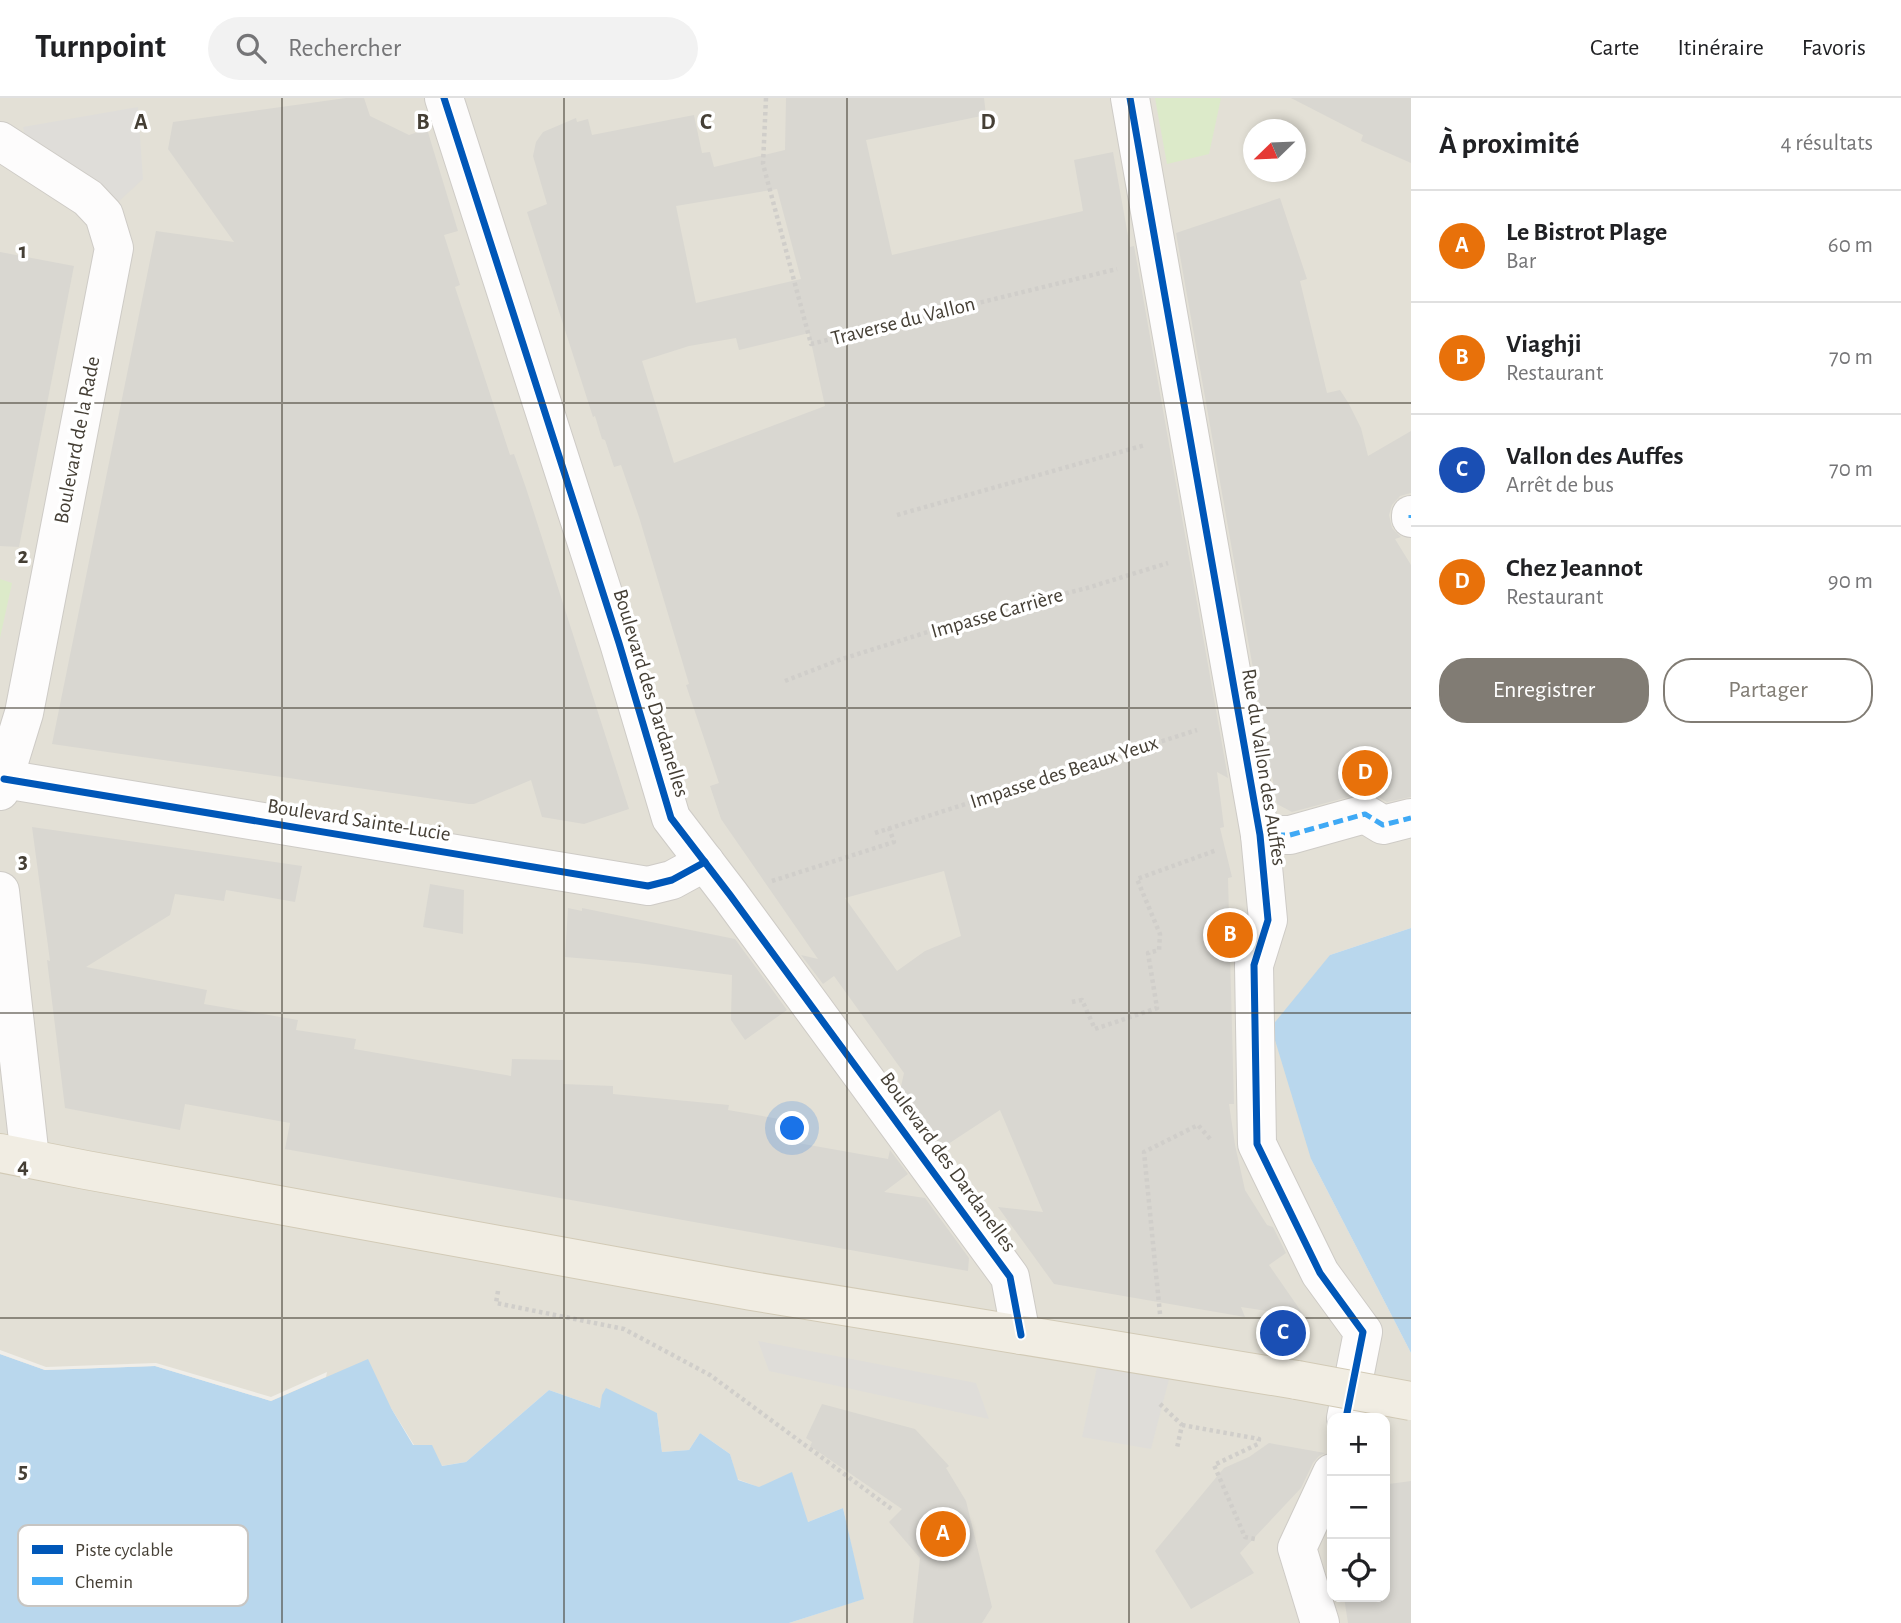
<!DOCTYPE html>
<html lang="fr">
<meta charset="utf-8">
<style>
body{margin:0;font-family:"Alegreya Sans",sans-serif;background:#f2f2f2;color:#202124}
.controls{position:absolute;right:21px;bottom:21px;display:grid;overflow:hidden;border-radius:14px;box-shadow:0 4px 10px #0003}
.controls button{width:63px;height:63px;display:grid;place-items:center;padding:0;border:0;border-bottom:2px solid #e0e0e0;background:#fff;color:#202124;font:35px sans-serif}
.compass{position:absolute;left:1243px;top:21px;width:63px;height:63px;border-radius:50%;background:#fff;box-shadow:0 4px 10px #0003;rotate:247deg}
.you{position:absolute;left:793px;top:1031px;width:24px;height:24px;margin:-18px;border:5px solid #fff;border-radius:50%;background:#1a73e8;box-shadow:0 0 0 10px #1a73e833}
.badge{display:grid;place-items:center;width:46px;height:46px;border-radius:50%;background:#817c74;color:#fff;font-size:23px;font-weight:700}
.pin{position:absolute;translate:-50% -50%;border:4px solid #fff;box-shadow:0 2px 7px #0006}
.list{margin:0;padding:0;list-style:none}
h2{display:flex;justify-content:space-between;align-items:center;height:91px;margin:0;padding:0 28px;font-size:30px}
h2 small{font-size:23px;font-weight:400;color:#757577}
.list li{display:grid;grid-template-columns:46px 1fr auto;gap:21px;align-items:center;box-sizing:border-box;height:112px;padding:0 28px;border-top:2px solid #e0e0e0}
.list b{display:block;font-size:26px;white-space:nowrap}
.list p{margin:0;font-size:23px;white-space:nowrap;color:#757577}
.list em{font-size:23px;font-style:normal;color:#757577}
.actions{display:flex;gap:14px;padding:21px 28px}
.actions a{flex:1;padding:16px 0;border:2px solid #817c74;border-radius:28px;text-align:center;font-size:24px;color:#817c74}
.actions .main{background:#817c74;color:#fff}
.icon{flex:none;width:38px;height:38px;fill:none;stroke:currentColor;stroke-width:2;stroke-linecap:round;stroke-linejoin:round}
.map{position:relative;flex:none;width:1411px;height:1525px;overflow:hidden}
header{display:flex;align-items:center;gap:42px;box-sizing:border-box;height:98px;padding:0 35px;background:#fff;border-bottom:2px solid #e0e0e0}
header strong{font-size:33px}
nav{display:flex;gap:38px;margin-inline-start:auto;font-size:24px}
.search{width:490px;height:63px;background:#f2f2f2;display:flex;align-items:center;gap:18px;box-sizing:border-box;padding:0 24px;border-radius:38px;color:#757577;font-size:26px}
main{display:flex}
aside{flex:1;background:#fff}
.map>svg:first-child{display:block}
.residential{fill:#e3e0d6;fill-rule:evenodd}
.green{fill:#dceac9}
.parking{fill:#dfddd9}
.water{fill:#b9d7ed}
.pier{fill:#f0eee9}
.building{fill:#d9d7d1;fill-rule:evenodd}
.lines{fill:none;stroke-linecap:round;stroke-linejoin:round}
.minor-casing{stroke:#cecbc6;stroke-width:40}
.major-casing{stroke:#d2cab6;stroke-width:40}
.path{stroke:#d0ceca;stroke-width:4.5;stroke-dasharray:3.5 3.5;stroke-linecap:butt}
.minor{stroke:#fdfcfc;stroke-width:38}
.major{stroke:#f1ede3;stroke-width:38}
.major-bridge-casing{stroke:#d2cab6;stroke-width:40;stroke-linecap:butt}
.major-bridge{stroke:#f1ede3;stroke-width:38}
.quiet{stroke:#3fa9f5;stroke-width:5;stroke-dasharray:10 5;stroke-linecap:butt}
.cycleway-casing{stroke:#fff;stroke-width:11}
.cycleway{stroke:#0057b8;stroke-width:7}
.grid{fill:none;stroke:#453f35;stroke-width:2;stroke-opacity:0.55}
.labels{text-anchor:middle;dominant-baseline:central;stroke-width:7;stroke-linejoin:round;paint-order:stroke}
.street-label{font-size:21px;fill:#453f35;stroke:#fff}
.key{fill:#fff;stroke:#c7c5c2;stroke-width:2}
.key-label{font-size:19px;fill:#453f35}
.grid-label{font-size:23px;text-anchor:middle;font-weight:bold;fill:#453f35;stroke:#fff;stroke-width:7;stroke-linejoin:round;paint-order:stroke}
</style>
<header>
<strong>Turnpoint</strong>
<div class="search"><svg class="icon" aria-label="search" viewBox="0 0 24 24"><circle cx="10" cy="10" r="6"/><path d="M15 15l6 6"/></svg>Rechercher</div>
<nav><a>Carte</a><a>Itinéraire</a><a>Favoris</a></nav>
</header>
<main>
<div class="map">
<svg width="1411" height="1525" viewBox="0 0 1411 1525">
<rect width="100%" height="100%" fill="#f0eee9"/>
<path class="residential" d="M0,0H1411V830L1330,857L1311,1061L1411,1255V1525H789L863,1501L843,1410L808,1424L758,1389L737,1381L730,1356L700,1335L689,1352L662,1354L657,1315L651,1313L600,1310L549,1292L466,1364L441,1368L414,1347L391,1310L271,1303L155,1268L45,1272L0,1256ZM1254,32H1296V74H1254ZM1332,1320H1385V1499H1332Z"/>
<g class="green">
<path d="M1155,0H1221L1209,56L1167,66Z"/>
<path d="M0,481L12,485L0,540Z"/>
</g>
<g class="parking">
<path d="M138,9L143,81L104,117L28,60L23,29Z"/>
<path d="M758,1243L976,1285L989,1321L769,1273Z"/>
<path d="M1101,1250L1174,1262L1151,1351L1082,1339Z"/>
</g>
<g class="water">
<path d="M1411,830V1255L1311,1061L1271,929L1330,857Z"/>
<path d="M0,1256L45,1272L155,1268L271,1303L368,1261L391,1310L413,1347H432L442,1368L466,1364L549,1292L600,1310L602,1297L606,1290L657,1315L662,1354L689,1352L700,1335L730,1356L738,1382L759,1389L792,1374L808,1424L843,1410L864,1501L789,1525H0Z"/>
</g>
<path class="pier" d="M0,1252L46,1269L156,1265L271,1299L327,1274L326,1279L271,1303L155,1268L45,1272L0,1256Z"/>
<g class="building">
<path d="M346,0H364L370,18L409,37L427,31L458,133L444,137L460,187L455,189L510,357L514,356L526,390L629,711L584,726L542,719L531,682L474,706H469L52,646L156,133L234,144L168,51L173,24Z"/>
<path d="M786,0H984L986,17L866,42L892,157L1083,113L1074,62L1113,54L1130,149L1134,148L1228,680L1217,674L1224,729L1220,730L1232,779L1228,780L1234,1006H1229L1235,1047L1245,1092L1267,1127L1273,1129L1286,1155L1269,1167L1305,1219L1241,1209L1245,1219L1054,1186L998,1109L1043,1114L1000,1012L942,1050L900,993L904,975L834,878L823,886L801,857L818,861L721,721L710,688L719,685L686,587L689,586L639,419L621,367L614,369L605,342L602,341L595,318L593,319L527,114L547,106L533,58L536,44L543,34L576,20L577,24L588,21L592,37L694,17L702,55L710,54L714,69L785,52ZM777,91L801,181L696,205L676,108ZM809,235L825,308L674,365L642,263L689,248L736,240L739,252ZM944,773L961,838L925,853L897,873L845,800Z"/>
<path d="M1291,0H1411V65L1361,43L1363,37Z"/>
<path d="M1280,100L1307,181L1300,183L1327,295L1340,292L1349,306L1361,330L1368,358L1411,333V395L1400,398L1392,407L1389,417L1392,430L1401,439L1395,441L1411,467V699L1387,704L1373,696L1371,693L1292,714L1277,706L1176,135Z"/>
<path d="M0,154L74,168L19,449L0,448Z"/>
<path d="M32,729L302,768L295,804L226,792L224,803L175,796L170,817L86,869L207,892L204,906L298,922L296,932L356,941L354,951L511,978L512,961L563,962V986L613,988V996L729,1007L728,1012L796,1024L792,1044L888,1061L890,1052L908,1076L884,1094L925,1100L969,1160L968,1173L285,1051L290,1025L185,1006L180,1032L65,1010L47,862L50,863Z"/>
<path d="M430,786L464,792L463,836L423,829Z"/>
<path d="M568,810L582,813V810L735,841L787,912L745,942L731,922L732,877L637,865L565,859Z"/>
<path d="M822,1306L915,1331L949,1368L946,1370L966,1403L992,1509L982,1525H913L920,1460L889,1424L902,1411L810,1348L812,1344L806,1340Z"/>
<path d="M1269,1345L1325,1355L1319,1358L1313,1365L1301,1390L1240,1455L1254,1475L1191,1511L1155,1453L1224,1370L1249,1359Z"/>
<path d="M1387,1373L1389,1386L1411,1383V1525H1348L1344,1499H1385V1374Z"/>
</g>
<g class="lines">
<g class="minor-casing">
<g id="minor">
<path d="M444,0L619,545L671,720L730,797L1010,1179L1021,1237"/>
<path d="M1130,0L1260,737L1268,822L1254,867L1257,1046L1320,1175L1363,1234L1346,1320"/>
<path d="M0,43L88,100L104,117L114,150L24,615L0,693"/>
<path d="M1411,417V420"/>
<path d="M4,681L648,788L672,782L705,764"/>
<path d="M1260,737H1290L1365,716L1383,727L1411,720"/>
<path d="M0,793L30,1060"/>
<path d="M1320,1525L1297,1450L1332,1375"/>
</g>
</g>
<g class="major-casing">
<path id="major" d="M0,1055L86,1072L752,1193L1297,1282"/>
</g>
<g class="path">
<path d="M766,0L763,66L811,246L1117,171"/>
<path d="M897,417L1145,347"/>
<path d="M785,583L839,562L988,515L1087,490L1168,465"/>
<path d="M875,735L1197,632"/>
<path d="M772,783L894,744L889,730"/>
<path d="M1072,904L1082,902L1095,931L1157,910L1148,855L1159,852L1160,836L1137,781L1217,752"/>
<path d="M498,1193L496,1205L624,1231L710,1277L893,1412"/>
<path d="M1160,1216L1144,1054L1198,1027L1211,1042"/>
<path d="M1160,1306L1182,1327L1177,1350"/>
<path d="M1182,1327L1259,1341L1258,1346L1214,1367L1245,1439L1255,1441"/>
</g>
<use href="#minor" class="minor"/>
<use href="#major" class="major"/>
<g class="major-bridge-casing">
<path id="major-bridge" d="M1297,1282L1411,1303"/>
</g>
<use href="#major-bridge" class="major-bridge"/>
<g class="quiet">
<path d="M1411,417V420"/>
<path d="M1260,737H1290L1365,716L1383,727L1411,720"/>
</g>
<g class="cycleway-casing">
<g id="cycleway">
<path d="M444,0L619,545L671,720L730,797L1010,1179L1021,1237"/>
<path d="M1130,0L1260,737L1268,822L1254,867L1257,1046L1320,1175L1363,1234L1346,1320"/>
<path d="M4,681L648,788L672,782L705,764"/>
</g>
</g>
<use href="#cycleway" class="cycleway"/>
</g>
<path class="grid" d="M282,0V1525M564,0V1525M847,0V1525M1129,0V1525M0,305H1411M0,610H1411M0,915H1411M0,1220H1411"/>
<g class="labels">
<g class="street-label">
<text transform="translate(903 223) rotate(-14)">Traverse du Vallon</text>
<text transform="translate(77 342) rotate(-79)">Boulevard de la Rade</text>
<text transform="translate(997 515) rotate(-16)">Impasse Carrière</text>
<text transform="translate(651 595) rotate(73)">Boulevard des Dardanelles</text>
<text transform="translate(1264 669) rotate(81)">Rue du Vallon des Auffes</text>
<text transform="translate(1064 674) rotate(-18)">Impasse des Beaux Yeux</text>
<text transform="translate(359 722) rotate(9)">Boulevard Sainte-Lucie</text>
<text transform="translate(948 1064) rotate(54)">Boulevard des Dardanelles</text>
</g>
</g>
<rect x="18" y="1427" width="230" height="81" rx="10" class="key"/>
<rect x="32" y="1447" width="31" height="9" fill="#0057b8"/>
<rect x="32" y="1479" width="31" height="8" fill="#3fa9f5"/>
<g class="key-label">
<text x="75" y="1458">Piste cyclable</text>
<text x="75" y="1490">Chemin</text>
</g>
<g class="grid-label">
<text x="141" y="31">A</text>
<text x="423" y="31">B</text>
<text x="706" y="31">C</text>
<text x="988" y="31">D</text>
<text x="23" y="160">1</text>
<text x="23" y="465">2</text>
<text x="23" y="770">3</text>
<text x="23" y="1075">4</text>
<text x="23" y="1380">5</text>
</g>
</svg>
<div class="controls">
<button>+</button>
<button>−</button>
<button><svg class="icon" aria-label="locate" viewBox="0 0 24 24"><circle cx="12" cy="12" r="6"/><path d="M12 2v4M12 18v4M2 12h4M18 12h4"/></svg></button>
</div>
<svg class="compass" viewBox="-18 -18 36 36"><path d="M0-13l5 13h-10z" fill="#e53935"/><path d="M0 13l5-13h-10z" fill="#757577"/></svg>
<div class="you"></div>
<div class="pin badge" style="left:943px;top:1436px;background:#e8710a">A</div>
<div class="pin badge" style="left:1230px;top:837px;background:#e8710a">B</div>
<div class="pin badge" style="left:1283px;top:1235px;background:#1a4fb4">C</div>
<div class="pin badge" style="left:1365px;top:675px;background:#e8710a">D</div>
</div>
<aside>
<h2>À proximité<small>4 résultats</small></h2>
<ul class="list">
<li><span class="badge" style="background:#e8710a">A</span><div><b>Le Bistrot Plage</b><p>Bar</p></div><em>60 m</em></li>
<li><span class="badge" style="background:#e8710a">B</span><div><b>Viaghji</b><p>Restaurant</p></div><em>70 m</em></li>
<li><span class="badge" style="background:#1a4fb4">C</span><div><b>Vallon des Auffes</b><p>Arrêt de bus</p></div><em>70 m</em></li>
<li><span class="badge" style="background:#e8710a">D</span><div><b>Chez Jeannot</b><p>Restaurant</p></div><em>90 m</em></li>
</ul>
<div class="actions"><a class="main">Enregistrer</a><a>Partager</a></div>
</aside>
</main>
